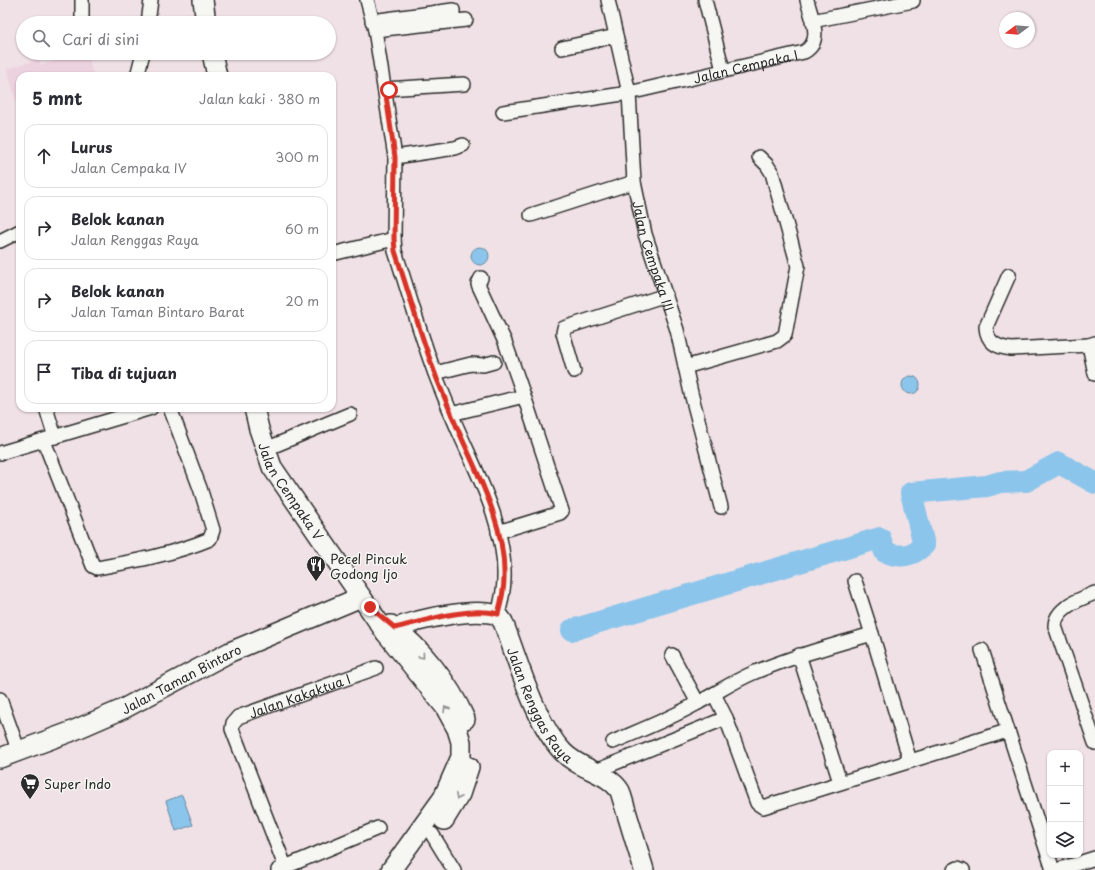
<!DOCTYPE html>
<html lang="id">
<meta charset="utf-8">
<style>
body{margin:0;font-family:"Playpen Sans",sans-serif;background:#f7f7f7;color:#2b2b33}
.controls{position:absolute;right:12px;bottom:12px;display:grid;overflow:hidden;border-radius:8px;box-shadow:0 1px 3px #0004}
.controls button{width:36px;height:36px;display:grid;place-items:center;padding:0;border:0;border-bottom:1px solid #e1e1e2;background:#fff;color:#2b2b33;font:20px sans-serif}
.compass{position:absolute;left:999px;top:12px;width:36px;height:36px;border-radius:50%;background:#fff;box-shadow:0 1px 3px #0004;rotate:254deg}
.stop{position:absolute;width:12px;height:12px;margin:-9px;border:3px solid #d93025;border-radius:50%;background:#fff}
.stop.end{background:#d93025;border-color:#fff;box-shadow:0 1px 4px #0008}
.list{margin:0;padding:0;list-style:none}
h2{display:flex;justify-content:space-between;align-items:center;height:52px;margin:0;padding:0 16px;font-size:17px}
h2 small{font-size:13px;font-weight:400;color:#7c7c81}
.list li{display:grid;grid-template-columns:26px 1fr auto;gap:12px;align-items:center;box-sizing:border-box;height:64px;margin:0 8px 8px;padding:0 8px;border:1px solid #e1e1e2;border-radius:12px}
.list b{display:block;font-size:15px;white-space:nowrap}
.list p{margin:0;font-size:13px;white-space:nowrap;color:#7c7c81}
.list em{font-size:13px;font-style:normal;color:#7c7c81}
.icon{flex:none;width:22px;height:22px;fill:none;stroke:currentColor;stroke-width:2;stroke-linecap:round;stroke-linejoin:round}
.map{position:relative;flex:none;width:1095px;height:870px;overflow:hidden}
.search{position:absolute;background:#fff;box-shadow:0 1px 3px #0004;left:16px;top:16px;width:320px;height:44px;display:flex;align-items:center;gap:10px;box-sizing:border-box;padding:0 14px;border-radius:22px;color:#7c7c81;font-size:15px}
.panel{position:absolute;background:#fff;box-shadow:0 1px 3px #0004;left:16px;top:72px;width:320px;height:340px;border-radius:12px}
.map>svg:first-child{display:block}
.built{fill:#ecd2de}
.water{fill:#8cc5eb;stroke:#65879e}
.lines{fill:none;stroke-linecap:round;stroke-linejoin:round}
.river{stroke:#8cc5eb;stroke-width:22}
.street-casing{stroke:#2b2b2b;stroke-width:16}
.secondary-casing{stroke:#2b2b2b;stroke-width:22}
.street{stroke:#f6f6f2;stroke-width:13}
.secondary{stroke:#f6f6f2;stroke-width:19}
.oneway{stroke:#90908e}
.route{stroke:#d93025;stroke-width:5}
.labels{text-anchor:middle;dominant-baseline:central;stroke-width:3;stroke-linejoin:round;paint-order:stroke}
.street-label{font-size:13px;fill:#2b2b2b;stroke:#f6f6f2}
.poi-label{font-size:13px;fill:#2b2b2b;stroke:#f6f6f2;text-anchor:start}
</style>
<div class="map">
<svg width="1095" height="870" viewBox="0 0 1095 870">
<rect width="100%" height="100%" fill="#f0e1e6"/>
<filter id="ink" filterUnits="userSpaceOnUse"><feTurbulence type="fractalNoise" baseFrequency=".025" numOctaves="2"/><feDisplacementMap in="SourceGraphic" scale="8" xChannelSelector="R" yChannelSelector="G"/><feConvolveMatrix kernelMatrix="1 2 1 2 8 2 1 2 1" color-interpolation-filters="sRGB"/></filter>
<g filter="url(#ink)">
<path class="built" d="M83,53H87L94,76H20V115L7,69L39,59L41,65Z"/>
<g class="water">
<circle cx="480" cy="256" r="9"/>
<circle cx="911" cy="385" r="9"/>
<path d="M182,795L193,825L176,831L166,801Z"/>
</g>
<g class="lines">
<path class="river" d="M572,630L880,538L885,552C901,558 911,557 924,545L911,493L987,486L1000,482L1026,481L1059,463L1095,483"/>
<g class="street-casing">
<g id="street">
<path d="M367,0L375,30L395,157L394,239L395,251C409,294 421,337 437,379C444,396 451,414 459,432C479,477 506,528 504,579C504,591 501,603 498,615"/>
<path id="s1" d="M608,0L629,93L634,182L645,234L677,330L691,393L721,507"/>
<path d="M705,0L723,70"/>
<path d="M372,21L453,10V21"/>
<path d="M812,21L913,1"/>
<path d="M82,23V0"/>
<path d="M148,23L151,0"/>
<path d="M375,30L466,20"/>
<path d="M562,48L616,36"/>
<path d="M137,76L143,53"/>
<path d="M385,89L464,84"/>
<path id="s2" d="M503,112L629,93L804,52C824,41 811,17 807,0"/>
<path d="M395,157L455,148L463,145"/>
<path d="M531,215L634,182"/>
<path d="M0,241L20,231"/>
<path d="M332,254L394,239"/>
<path d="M1009,275L986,327C987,342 996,347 1011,349L1089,345"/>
<path d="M481,278L478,284L505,342L524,396"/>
<path d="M1095,343L1089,345L1095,374"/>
<path d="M685,367L777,341L785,335L798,266L772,173L767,165L759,157"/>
<path d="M574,371L563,333L564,328L666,295"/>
<path d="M435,373L471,364L483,365L494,362"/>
<path d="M46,408L55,437"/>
<path d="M451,414L524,396L562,511L560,513L498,532"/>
<path d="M44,441L93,566L97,568C135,561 174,554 210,539L213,530L200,488L170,408"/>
<path d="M266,449L350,414"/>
<path d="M0,453L151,408"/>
<path d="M855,581L872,634"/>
<path d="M1095,593C1080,599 1055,608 1055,626L1095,743"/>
<path d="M982,650L1053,870"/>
<path d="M672,655L698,703"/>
<path d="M799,655L840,782"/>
<path d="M714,694L726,718L757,803L763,807L1007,731"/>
<path d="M0,699L19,752"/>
<path d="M613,742C641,730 669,719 696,704C715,694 732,682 753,673C791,657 831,646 872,634L910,761"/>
<path d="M593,772L726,718"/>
<path d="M432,834L454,870"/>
<path id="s3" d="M285,866L232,729L233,723L238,717L376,668"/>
<path d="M278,870L378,828"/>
<path d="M954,870L958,868L963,870"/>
<path d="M1057,870L1095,858"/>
</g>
</g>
<g class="secondary-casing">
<g id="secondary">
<path d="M203,0L206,23"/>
<path d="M212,53L217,76"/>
<path id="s4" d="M254,408L259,429L272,467L386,633L445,707L457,729L461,742V757L443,798L391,870"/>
<path d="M391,625C422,649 449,683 465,719"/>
<path id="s5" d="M386,633C409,620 472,607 498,615L503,622C518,660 535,723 563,752C580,770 608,772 620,791L644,870"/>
<path id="s6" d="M0,758L70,732L123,709L230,652L361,597"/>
<path d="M444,820L460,794L469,767"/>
</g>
</g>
<use href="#street" class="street"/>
<use href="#secondary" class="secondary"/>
</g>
<defs><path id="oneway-chevron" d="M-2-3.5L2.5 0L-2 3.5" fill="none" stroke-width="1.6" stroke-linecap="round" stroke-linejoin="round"/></defs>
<g class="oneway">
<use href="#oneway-chevron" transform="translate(422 656) rotate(49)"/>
<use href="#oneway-chevron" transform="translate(446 709) rotate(-122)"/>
<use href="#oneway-chevron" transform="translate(458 797) rotate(116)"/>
</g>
</g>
<g class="lines" filter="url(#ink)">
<path class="route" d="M370,607L395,628C424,621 469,606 498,614C501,603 504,591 504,579C506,527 479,477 459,432C451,414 444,396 437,379C421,337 409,294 395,251L394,239L395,157L385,89L389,90"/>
</g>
<defs>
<g id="restaurant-pin" transform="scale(1)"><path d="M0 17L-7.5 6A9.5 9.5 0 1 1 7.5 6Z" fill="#2b2b2b" stroke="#f6f6f2"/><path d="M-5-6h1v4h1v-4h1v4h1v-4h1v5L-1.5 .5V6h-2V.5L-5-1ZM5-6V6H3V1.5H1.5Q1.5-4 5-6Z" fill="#fff"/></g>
<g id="supermarket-pin" transform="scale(1)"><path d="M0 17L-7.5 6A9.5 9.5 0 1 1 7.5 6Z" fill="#2b2b2b" stroke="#f6f6f2"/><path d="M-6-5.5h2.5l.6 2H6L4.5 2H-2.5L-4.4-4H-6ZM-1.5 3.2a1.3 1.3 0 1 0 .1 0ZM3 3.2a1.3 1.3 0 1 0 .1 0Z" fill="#fff"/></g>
</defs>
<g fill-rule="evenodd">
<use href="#restaurant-pin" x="316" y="565"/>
<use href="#supermarket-pin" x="30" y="783"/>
</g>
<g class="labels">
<g class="street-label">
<text stroke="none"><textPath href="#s2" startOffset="247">Jalan Cempaka I</textPath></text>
<text stroke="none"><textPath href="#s1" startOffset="261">Jalan Cempaka III</textPath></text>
<text stroke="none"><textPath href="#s4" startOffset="92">Jalan Cempaka V</textPath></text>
<text stroke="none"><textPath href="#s6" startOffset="198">Jalan Taman Bintaro</textPath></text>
<text stroke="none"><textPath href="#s3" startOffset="226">Jalan Kakaktua I</textPath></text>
<text stroke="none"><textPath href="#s5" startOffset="215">Jalan Renggas Raya</textPath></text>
</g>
<g class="poi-label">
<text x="330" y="558">Pecel Pincuk<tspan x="330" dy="15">Godong Ijo</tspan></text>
<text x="44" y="783">Super Indo</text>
</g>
</g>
</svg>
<div class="controls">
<button>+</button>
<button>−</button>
<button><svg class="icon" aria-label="layers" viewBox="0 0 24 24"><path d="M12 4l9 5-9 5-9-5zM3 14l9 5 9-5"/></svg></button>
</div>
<svg class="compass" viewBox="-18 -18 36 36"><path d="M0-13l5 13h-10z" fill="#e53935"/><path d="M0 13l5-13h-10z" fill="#7c7c81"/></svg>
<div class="stop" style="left:389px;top:90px"></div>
<div class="stop end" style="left:370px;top:607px"></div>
<div class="search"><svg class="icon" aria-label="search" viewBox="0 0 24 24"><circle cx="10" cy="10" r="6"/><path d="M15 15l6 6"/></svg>Cari di sini</div>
<section class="panel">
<h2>5 mnt<small>Jalan kaki · 380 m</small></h2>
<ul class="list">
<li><svg class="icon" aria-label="ahead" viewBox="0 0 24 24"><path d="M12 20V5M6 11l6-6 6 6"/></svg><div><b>Lurus</b><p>Jalan Cempaka IV</p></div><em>300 m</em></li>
<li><svg class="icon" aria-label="right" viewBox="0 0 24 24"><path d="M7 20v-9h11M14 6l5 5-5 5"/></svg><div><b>Belok kanan</b><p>Jalan Renggas Raya</p></div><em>60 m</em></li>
<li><svg class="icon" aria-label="right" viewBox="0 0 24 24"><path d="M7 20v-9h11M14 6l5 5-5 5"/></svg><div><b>Belok kanan</b><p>Jalan Taman Bintaro Barat</p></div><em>20 m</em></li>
<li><svg class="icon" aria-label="arrive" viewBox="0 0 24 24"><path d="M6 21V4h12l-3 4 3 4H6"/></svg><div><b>Tiba di tujuan</b></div></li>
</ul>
</section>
</div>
